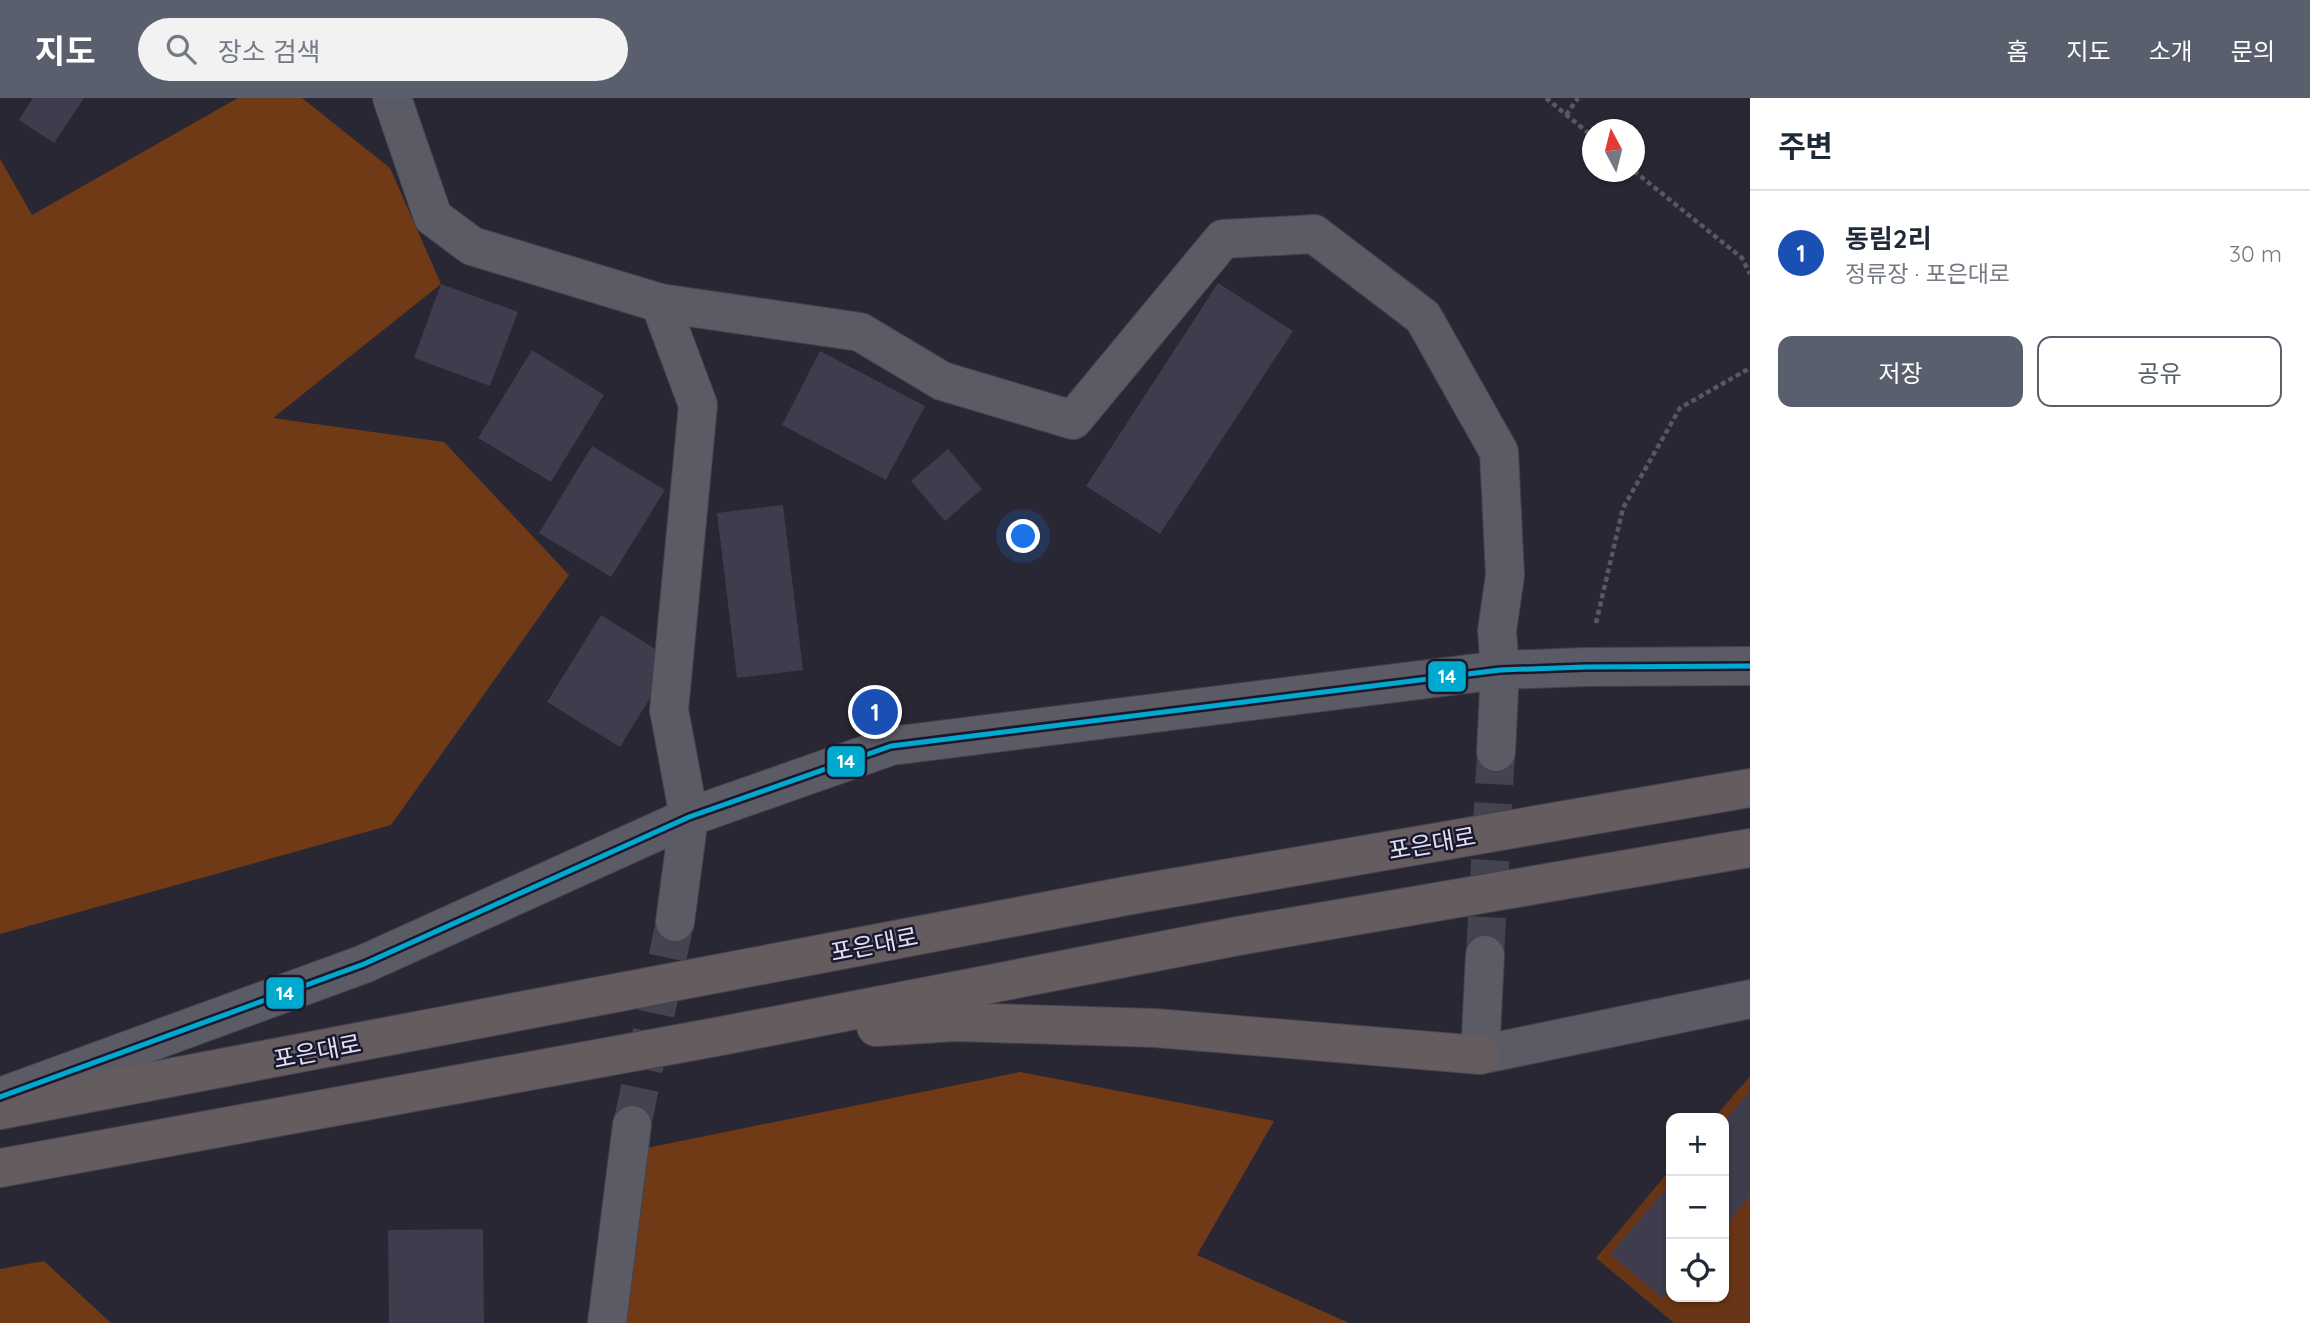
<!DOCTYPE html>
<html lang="ko">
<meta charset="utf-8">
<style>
body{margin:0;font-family:Quicksand,"Noto Sans KR",sans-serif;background:#f2f2f3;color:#1f2937}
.controls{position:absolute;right:21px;bottom:21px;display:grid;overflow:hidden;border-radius:14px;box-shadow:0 2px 5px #0004}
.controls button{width:63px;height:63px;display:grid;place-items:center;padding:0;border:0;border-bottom:2px solid #e0e1e3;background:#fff;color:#1f2937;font:35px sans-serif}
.compass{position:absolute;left:1582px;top:21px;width:63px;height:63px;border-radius:50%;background:#fff;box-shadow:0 2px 5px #0004;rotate:353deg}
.you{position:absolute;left:1024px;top:439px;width:24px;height:24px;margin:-18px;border:5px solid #fff;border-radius:50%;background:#1a73e8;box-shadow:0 0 0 10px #1a73e833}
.badge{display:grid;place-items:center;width:46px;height:46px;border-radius:50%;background:#595f6d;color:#fff;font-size:23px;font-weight:700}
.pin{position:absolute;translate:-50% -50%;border:4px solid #fff;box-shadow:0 2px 7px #0006}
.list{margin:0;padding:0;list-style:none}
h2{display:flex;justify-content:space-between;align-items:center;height:91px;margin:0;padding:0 28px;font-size:30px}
h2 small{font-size:23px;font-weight:400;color:#747a83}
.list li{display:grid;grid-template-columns:46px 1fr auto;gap:21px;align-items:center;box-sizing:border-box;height:126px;padding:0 28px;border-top:2px solid #e0e1e3}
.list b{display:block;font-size:26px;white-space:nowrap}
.list p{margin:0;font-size:23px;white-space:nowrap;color:#747a83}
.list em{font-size:23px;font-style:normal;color:#747a83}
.actions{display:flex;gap:14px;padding:21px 28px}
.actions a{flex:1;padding:16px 0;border:2px solid #595f6d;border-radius:14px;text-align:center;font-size:24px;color:#595f6d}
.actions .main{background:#595f6d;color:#fff}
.icon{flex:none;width:38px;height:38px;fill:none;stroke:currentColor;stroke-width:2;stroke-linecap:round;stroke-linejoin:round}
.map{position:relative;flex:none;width:1750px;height:1225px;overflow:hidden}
header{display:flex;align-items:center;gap:42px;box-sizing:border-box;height:98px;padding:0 35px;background:#595f6d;color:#fff}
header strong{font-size:33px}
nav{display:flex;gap:38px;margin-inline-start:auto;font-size:24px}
.search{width:490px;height:63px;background:#f2f2f3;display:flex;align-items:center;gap:18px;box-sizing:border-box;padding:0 24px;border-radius:38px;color:#747a83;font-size:26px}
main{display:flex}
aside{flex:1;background:#fff}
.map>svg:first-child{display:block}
.green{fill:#673515}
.forest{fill:#713a17}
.building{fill:#3e3c4d}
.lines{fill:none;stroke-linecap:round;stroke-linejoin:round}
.minor-tunnel{stroke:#444350;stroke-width:38;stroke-dasharray:38 19;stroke-linecap:butt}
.minor-casing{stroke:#43434e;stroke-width:40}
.highway-casing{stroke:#43434e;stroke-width:40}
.path{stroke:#585862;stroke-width:4.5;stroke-dasharray:5 3.5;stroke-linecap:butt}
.minor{stroke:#5b5b65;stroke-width:38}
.highway{stroke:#645c5f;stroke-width:38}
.bus-1-casing{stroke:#1a182f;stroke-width:10}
.bus-1{stroke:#00a9ce;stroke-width:5}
.labels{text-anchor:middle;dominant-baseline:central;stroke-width:5;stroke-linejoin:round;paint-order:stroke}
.street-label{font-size:24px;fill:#e1e1f1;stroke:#1a182f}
.line-badge{stroke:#1a182f;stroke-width:2.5}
.badge-label{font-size:19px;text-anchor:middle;font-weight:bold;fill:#fff}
</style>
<header>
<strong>지도</strong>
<div class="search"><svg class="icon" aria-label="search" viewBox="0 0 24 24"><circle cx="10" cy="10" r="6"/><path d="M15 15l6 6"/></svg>장소 검색</div>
<nav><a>홈</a><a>지도</a><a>소개</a><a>문의</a></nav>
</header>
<main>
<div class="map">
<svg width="1750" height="1225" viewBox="0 0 1750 1225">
<rect width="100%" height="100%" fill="#282733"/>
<path class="green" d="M1750,978V1225H1674L1596,1160L1671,1071V1199H1724V1020H1714Z"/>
<g class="forest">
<path d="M238,0H302L390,70L441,186L273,320L444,344L569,477L391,727L0,836V61L32,117Z"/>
<path d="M1020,974L1274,1023L1197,1157L1349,1225H603L617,1056Z"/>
<path d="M44,1163L111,1225H0V1171Z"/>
</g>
<g class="building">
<path d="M33,0H84L54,45L19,22Z"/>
<path d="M1218,185L1293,233L1160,436L1086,388Z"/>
<path d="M441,186L518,214L490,288L414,260Z"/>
<path d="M532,252L604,297L551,384L478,340Z"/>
<path d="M820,253L925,308L886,382L782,327Z"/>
<path d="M592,348L665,392L611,479L539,435Z"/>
<path d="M948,351L982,391L945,423L911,383Z"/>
<path d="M783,407L803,572L737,580L717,415Z"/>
<path d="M601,517L673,562L620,649L547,604Z"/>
<path d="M1750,993V1098L1724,1129V1024Z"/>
<path d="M1671,1085V1190L1662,1200L1610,1156Z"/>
<path d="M483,1131L484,1225H389L388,1132Z"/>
</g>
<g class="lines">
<g class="minor-tunnel">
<path d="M1485,857L1496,654"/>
<path d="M632,1027L675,824"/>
</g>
<g class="minor-casing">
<g id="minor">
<path d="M392,0L433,119L472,148L660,205L860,234L942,283L1073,322L1223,141L1314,136L1423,219L1499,354L1505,477L1497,533L1500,572L1496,654"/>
<path d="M660,205L698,307L669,612L689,719L675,824"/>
<path d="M1485,857L1480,957L1750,901"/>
<path d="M0,999L364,866L689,719L891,648L1500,572L1585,569L1750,568"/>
<path d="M607,1225L632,1027"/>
</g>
</g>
<g class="highway-casing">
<g id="highway">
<path d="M876,929L956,924L1155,930L1480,957"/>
<path d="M0,1012L1131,797L1750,690"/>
<path d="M0,1070L721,938L1238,838L1750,750"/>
</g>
</g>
<g class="path">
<path d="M1546,0L1592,38"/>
<path d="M1566,17L1578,0"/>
<path d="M1634,73L1742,160L1750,176"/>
<path d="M1596,525L1623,410L1680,310L1750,270"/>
</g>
<use href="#minor" class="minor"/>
<use href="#highway" class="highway"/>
<g class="bus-1-casing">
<path id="bus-1" d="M0,999L364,866L689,719L891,648L1500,572L1585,569L1750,568"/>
</g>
<use href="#bus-1" class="bus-1"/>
</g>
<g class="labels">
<g class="street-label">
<text transform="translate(1432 745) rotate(-10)">포은대로</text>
<text transform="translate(874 846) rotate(-11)">포은대로</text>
<text transform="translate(317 953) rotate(-11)">포은대로</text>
</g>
</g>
<g class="line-badge">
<rect x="1427" y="562" width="40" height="33" rx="7" fill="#00a9ce"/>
<rect x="826" y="647" width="40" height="33" rx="7" fill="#00a9ce"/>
<rect x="265" y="878" width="40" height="34" rx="7" fill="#00a9ce"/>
</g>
<g class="badge-label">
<text x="1447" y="585">14</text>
<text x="846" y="670">14</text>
<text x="285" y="902">14</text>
</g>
</svg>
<div class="controls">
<button>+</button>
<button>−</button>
<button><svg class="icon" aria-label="locate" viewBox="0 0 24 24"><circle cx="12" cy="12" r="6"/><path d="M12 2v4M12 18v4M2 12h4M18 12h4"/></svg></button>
</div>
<svg class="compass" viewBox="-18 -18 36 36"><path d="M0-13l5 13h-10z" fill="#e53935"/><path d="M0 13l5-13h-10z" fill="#747a83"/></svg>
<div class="you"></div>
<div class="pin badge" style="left:875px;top:614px;background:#1a4fb4">1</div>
</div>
<aside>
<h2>주변<small></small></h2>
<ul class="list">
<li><span class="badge" style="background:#1a4fb4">1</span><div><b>동림2리</b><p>정류장 · 포은대로</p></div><em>30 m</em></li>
</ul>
<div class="actions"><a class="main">저장</a><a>공유</a></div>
</aside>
</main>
